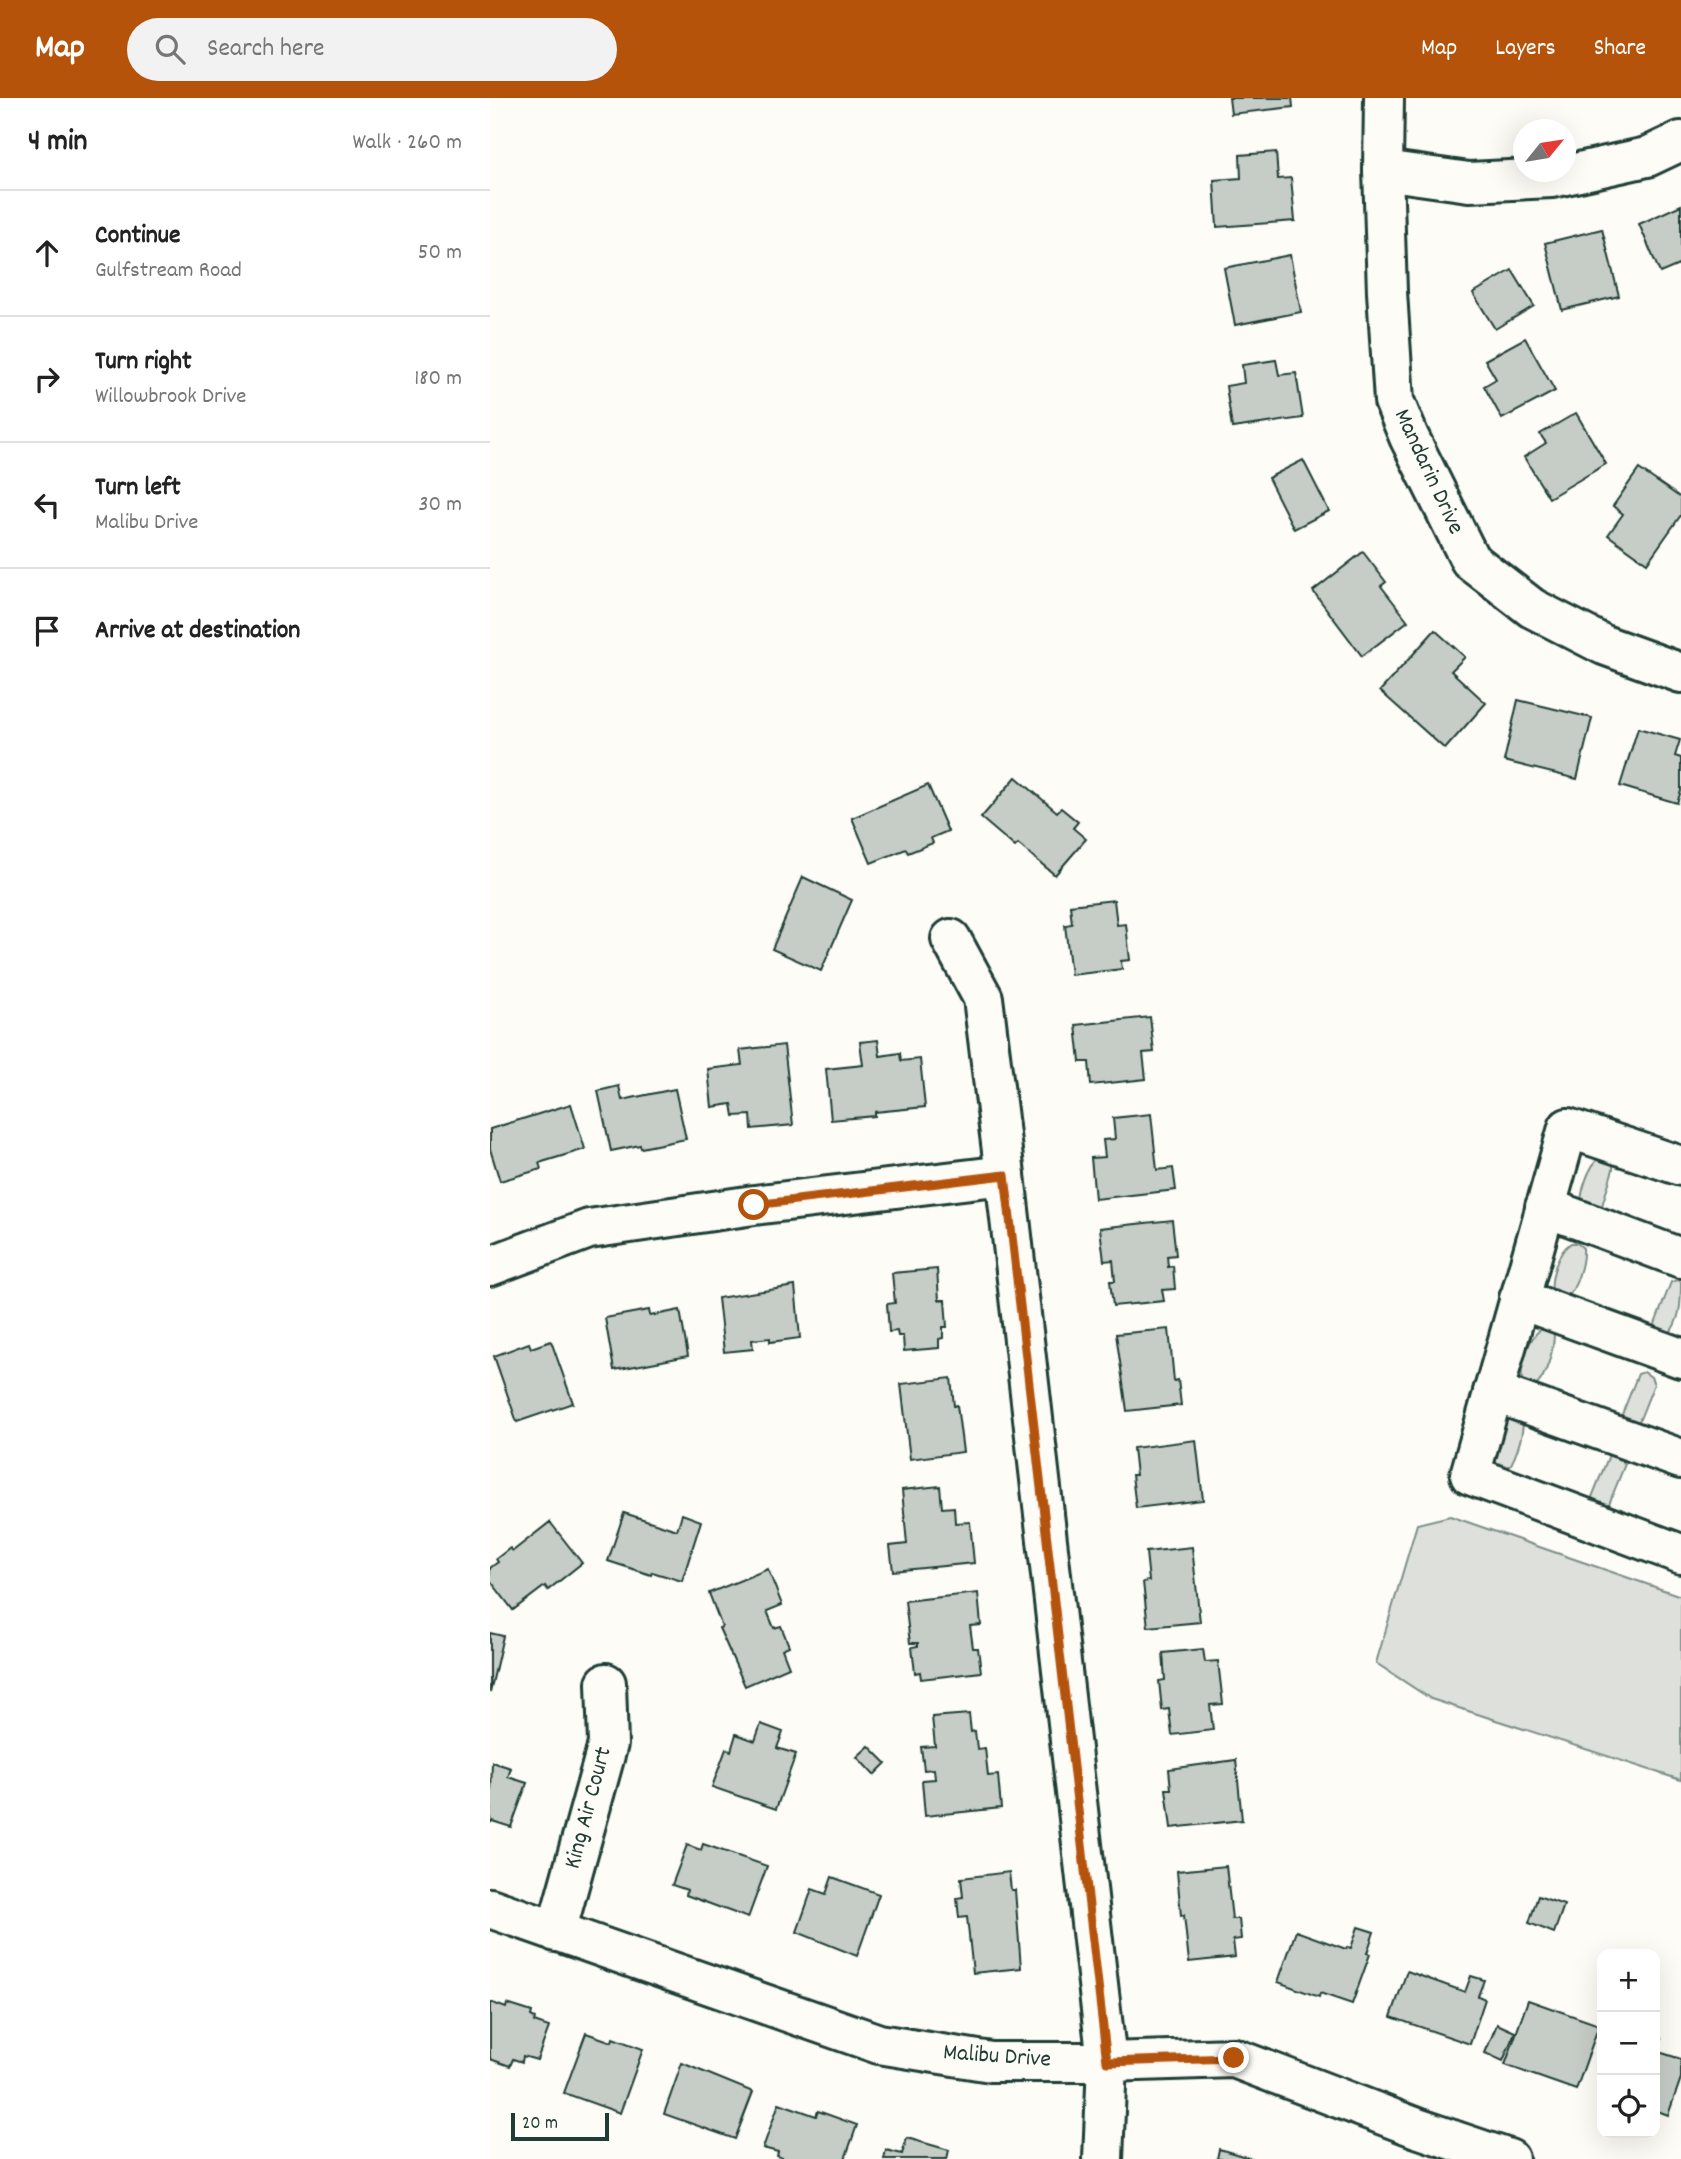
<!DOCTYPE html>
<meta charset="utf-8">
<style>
body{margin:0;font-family:Dekko,sans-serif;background:#f2f2f2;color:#222}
.controls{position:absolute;right:21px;bottom:21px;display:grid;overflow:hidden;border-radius:14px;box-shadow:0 7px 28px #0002}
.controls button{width:63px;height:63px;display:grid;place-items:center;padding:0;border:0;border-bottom:2px solid #e0e0e0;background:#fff;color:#222;font:35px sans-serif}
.compass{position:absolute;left:1023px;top:21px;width:63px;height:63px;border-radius:50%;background:#fff;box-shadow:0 7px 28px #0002;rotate:60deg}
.scale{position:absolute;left:21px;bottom:18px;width:98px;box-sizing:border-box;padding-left:7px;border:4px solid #1f3d34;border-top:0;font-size:19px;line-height:24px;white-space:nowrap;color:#1f3d34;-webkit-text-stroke:5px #fdfcf7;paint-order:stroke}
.stop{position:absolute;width:21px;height:21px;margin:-16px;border:5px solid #b45309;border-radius:50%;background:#fff}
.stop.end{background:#b45309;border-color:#fff;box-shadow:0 2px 7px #0008}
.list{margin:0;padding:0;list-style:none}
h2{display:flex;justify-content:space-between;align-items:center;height:91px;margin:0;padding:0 28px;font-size:30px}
h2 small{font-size:23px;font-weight:400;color:#767676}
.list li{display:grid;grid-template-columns:46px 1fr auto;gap:21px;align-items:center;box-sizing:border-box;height:126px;padding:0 28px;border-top:2px solid #e0e0e0}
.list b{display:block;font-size:26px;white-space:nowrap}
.list p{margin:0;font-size:23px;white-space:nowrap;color:#767676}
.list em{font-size:23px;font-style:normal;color:#767676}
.icon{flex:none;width:38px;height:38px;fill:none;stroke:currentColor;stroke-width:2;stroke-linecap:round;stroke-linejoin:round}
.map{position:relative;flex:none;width:1191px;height:2061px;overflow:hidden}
header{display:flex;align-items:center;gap:42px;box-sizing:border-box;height:98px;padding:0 35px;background:#b45309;color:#fff}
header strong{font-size:33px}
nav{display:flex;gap:38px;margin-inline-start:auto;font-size:24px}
.search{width:490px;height:63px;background:#f2f2f2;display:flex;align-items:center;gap:18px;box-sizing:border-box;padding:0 24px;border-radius:38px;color:#767676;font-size:26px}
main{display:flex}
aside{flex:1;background:#fff}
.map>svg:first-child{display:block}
.green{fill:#dde0db;stroke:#7e8e88;stroke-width:2}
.building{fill:#c6cdc7;stroke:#1f3d34;stroke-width:2}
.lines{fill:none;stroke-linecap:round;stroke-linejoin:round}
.minor-casing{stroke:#1f3d34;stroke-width:44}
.minor{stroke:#fdfcf7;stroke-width:38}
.route{stroke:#b45309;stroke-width:9}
.labels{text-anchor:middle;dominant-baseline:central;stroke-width:5;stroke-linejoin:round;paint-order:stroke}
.street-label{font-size:24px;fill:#1f3d34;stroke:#fdfcf7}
</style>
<header>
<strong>Map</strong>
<div class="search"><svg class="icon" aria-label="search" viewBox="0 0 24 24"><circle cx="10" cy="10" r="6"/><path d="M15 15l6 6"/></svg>Search here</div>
<nav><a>Map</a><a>Layers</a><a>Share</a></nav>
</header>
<main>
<aside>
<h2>4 min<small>Walk · 260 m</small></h2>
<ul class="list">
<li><svg class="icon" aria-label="ahead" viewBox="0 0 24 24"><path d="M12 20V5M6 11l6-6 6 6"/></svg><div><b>Continue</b><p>Gulfstream Road</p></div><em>50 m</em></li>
<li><svg class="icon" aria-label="right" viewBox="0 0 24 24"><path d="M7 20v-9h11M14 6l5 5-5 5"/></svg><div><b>Turn right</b><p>Willowbrook Drive</p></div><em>180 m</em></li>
<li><svg class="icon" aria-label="left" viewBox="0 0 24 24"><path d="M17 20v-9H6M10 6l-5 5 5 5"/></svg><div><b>Turn left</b><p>Malibu Drive</p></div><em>30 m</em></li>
<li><svg class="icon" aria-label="arrive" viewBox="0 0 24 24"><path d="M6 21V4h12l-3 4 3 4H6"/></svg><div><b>Arrive at destination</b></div></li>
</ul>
</aside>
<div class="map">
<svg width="1191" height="2061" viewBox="0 0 1191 2061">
<rect width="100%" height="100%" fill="#fdfcf7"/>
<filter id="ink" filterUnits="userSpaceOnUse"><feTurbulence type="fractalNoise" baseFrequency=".0143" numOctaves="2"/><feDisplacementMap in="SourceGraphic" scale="14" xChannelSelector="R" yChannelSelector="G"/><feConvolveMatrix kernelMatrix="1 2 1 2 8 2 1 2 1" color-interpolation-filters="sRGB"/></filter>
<g filter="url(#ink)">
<g class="green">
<path d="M1110,1059L1123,1064V1071L1111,1111L1091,1110C1090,1095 1098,1069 1110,1059Z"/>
<path d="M1081,1145H1087L1093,1150C1094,1165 1086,1192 1075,1202L1062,1196C1060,1180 1067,1154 1081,1145Z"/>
<path d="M1188,1182L1191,1184C1191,1204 1191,1223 1177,1238L1167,1233L1165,1226L1181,1184Z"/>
<path d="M1051,1231L1064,1235C1064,1251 1057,1277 1046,1288L1032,1282C1030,1266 1038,1241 1051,1231Z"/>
<path d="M1154,1274L1161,1279L1164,1286L1148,1326L1133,1325L1131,1319L1148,1276Z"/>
<path d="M1019,1319L1033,1323C1033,1338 1025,1365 1014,1376L1001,1370L1012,1325Z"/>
<path d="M1125,1355L1135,1366L1119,1406L1113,1411L1104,1405L1102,1399L1119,1357Z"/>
<path d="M960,1418L1191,1498V1682L941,1601L886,1565L927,1426Z"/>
</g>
<g class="building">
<path d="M739,0H802L803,9L741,16Z"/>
<path d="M786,54L788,81L801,80L805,123L727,129L724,82L751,80L750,57Z"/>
<path d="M1191,107V166L1170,175L1149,126Z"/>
<path d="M1112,131L1129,198L1072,212L1055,145Z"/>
<path d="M800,157L811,214L745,227L734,170Z"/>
<path d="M1022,172L1044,208L1005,231L983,195Z"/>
<path d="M1035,240L1065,293L1012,321L994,288L1006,281L995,262Z"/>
<path d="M786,262L789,277L806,275L813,320L742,330L736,288L754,285L752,267Z"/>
<path d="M1086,315L1116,366L1059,400L1034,359L1056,345L1050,336Z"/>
<path d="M813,362L839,413L804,431L778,380Z"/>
<path d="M1149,371L1191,400V417L1157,465L1118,437L1133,416L1123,408Z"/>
<path d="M873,454L896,484L891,488L918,523L872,558L823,493Z"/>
<path d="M945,532L975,559L961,573L996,605L955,651L890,593Z"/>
<path d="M1028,602L1102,620L1087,681L1014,663Z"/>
<path d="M1148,630L1190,642L1185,658L1191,660V693L1187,705L1130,688Z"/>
<path d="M526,679L567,714L571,710L588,724L583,730L596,741L565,777L528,746L525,749L491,720Z"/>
<path d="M438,687L458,733L441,740L443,745L418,755L416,751L381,765L362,720Z"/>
<path d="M313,779L362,802L331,873L282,851Z"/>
<path d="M624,802L627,827L636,826L640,862L631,863L632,871L581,877L575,827L582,826L580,807Z"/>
<path d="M660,919L664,954L653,955L656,981L601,987L599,964H590L586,927Z"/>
<path d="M388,942L390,958L410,955L411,963L430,961L435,1009L385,1014V1018L341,1022L336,971L373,967L370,944Z"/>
<path d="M294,947L303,1027L262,1031L261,1017L244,1018L242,1006L222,1009L218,971L252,967L250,952Z"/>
<path d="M129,988L132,1002L185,991L196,1041L151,1050L150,1047L121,1053L108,993Z"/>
<path d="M81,1006L95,1051L49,1065L51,1071L10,1083L0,1051V1031Z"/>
<path d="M661,1016L667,1072L683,1070L686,1092L605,1101L601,1060L615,1059L613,1042L625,1041L623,1020Z"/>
<path d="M682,1122L686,1157L677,1158L678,1169L683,1168L685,1191L672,1192L674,1203L623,1208L620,1183H625L623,1162L614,1163L610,1130Z"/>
<path d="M447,1171L449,1202H455L457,1229H453V1240L449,1241V1250L414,1253L413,1238H408L407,1233L399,1234L397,1206L405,1205L402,1175Z"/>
<path d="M305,1188L310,1240L280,1244V1240L262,1242L263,1251L234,1254L228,1200Z"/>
<path d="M159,1212L160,1218L190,1212L198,1258L124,1272L115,1220Z"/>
<path d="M679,1231L684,1283L688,1282L691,1307L637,1313L626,1236Z"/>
<path d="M61,1243L83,1305L27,1324L4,1258L39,1245L41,1250Z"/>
<path d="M461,1280L464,1308L467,1307L473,1354L420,1361L411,1286Z"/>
<path d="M706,1342L713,1402L646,1410L642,1377H646L643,1350Z"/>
<path d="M450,1388L452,1410L464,1409L465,1425L480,1424L484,1465L403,1473L400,1448L417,1446L412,1392Z"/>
<path d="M134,1415L187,1432L192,1416L211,1423L192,1483L162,1474L161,1477L118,1463Z"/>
<path d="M60,1424L92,1465L58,1492L55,1488L23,1512L0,1482V1470L8,1464L6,1461L20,1450L23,1453Z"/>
<path d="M702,1449L710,1524L658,1529L653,1484L659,1483L656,1454Z"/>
<path d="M278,1471L292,1507L277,1513L284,1530L291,1528L299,1548L292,1551L299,1569L255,1588L229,1530L232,1529L219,1495Z"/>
<path d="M488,1495L491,1527L480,1528L483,1550H488L491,1574L431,1581L430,1574L425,1575L422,1549L428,1548V1545H420L415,1503Z"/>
<path d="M0,1535L13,1538L0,1595Z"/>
<path d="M713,1551L715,1564L728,1563L733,1606L720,1607L723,1632L682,1637L679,1611L672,1612L669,1583L675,1582L673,1555Z"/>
<path d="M479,1616L481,1634L485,1633L487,1651L495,1650L498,1678L508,1677L511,1710L435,1718L432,1682L445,1681L444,1671L434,1672L431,1649L445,1648L442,1619Z"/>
<path d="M271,1626L293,1634L287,1650L306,1656L286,1711L222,1689L236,1651L241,1653L246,1636L265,1643Z"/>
<path d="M379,1648L396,1665L384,1677L367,1659Z"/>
<path d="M746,1662L752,1722L681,1730L676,1691H681L679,1671Z"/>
<path d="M2,1664L21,1670L18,1679L37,1685L21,1729L2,1723L0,1725Z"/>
<path d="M213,1746L277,1768L258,1820L196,1797L197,1792L182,1787L197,1747L211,1752Z"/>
<path d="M736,1768L742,1821H749L751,1841L743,1842L745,1859L699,1864L694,1817L691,1818L687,1773Z"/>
<path d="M519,1774L521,1792H525L531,1870L483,1875L477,1819L469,1820L467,1800L473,1799L471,1780Z"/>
<path d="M342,1779L389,1796L367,1858L307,1834L322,1791L336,1796Z"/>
<path d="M1048,1798L1074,1807L1064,1835L1039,1825Z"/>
<path d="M868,1829L884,1834L877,1855L880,1856L862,1906L830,1895L829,1899L788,1884L806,1833L856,1851L857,1849L861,1850Z"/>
<path d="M917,1873L975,1894L981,1878L994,1882L988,1898L995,1901L980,1946L901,1919Z"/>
<path d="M1038,1902L1109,1927L1086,1992L1015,1967Z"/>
<path d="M0,1904L16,1910L17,1906L42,1914L41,1918L45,1920L44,1924L59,1929L47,1962L33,1958L32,1964L23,1961L20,1968L0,1961Z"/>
<path d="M1007,1926L1025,1934L1013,1963L995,1955Z"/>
<path d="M96,1935L122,1944L123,1940L153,1951L130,2015L74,1995Z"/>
<path d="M1165,1938L1171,1940L1166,1953L1191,1961V1980L1178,2017L1165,2012Z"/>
<path d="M192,1965L263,1994L245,2041L174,2016Z"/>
<path d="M289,2005L326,2018L328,2013L367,2027L355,2061H295L287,2058L288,2054L273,2050Z"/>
<path d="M417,2040L459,2052L457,2061H394L396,2052L412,2056Z"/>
<path d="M729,2051L763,2061H727Z"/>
</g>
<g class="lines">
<g class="minor-casing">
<g id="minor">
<path d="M894,0L893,72L897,194L904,303L919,339L980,462L1042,510L1114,547L1191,575"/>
<path d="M893,72L979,84L1062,80L1157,59L1191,43"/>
<path d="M461,841L493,900L515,1077L617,1964L613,2061"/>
<path d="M1191,1068L1078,1030L980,1377L1191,1456"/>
<path d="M1055,1109L1191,1160"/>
<path d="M0,1168L99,1131L264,1107L515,1077"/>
<path d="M1029,1201L1191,1260"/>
<path d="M1003,1294L1191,1361"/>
<path d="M0,1810L389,1946L501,1964H617L744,1960L927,2030L1019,2061"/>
<path d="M66,1834L118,1646L116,1585"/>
</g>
</g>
<use href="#minor" class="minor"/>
</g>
</g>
<g class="lines" filter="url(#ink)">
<path class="route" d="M264,1107L515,1077L617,1964L744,1960"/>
</g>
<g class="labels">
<g class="street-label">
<text transform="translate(938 374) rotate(65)">Mandarin Drive</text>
<text transform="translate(99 1710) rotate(-75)">King Air Court</text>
<text transform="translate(507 1959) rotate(4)">Malibu Drive</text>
</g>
</g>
</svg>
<div class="controls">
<button>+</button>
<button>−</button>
<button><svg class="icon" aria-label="locate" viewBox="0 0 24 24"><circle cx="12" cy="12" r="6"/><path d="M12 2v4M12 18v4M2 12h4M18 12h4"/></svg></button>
</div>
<svg class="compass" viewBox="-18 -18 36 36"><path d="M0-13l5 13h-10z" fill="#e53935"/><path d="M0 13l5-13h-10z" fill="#767676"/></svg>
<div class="scale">20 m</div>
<div class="stop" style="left:264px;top:1107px"></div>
<div class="stop end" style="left:744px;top:1960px"></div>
</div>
</main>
